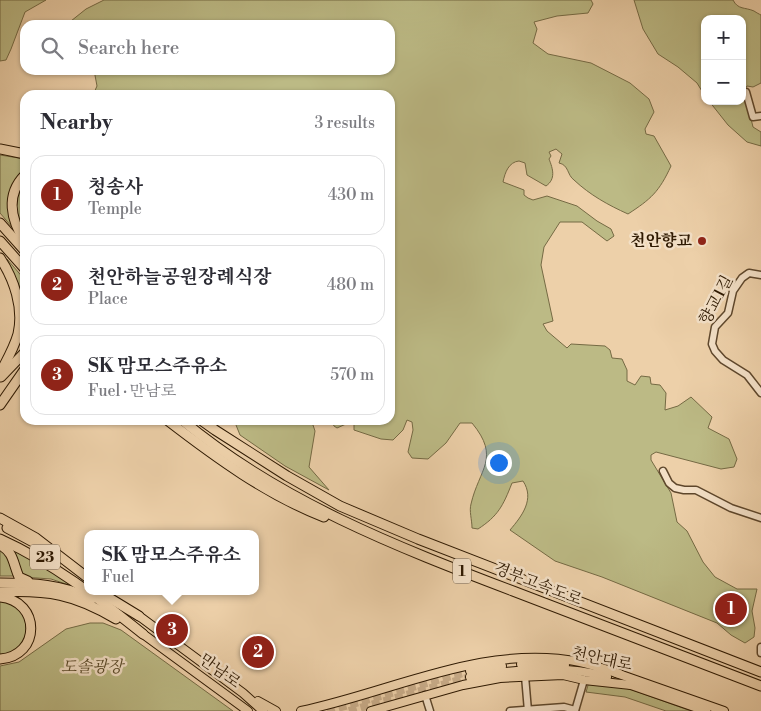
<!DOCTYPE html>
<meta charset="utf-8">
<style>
body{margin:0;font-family:"Libre Bodoni","Noto Serif KR",serif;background:#f7f7f7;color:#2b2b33}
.controls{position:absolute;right:15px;top:15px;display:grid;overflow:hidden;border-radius:10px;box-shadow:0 1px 4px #0004}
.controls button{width:45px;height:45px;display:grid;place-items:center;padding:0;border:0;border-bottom:1px solid #e1e1e2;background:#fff;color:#2b2b33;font:25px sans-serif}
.you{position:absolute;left:498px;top:462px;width:18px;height:18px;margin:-12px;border:4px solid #fff;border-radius:50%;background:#1a73e8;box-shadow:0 0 0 8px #1a73e833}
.badge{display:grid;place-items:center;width:32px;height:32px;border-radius:50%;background:#8f2418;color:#fff;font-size:16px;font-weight:700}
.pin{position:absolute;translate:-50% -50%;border:2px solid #fff;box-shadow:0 1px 5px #0006}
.popup{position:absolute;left:84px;top:530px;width:175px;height:65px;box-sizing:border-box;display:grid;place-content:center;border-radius:10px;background:#fff;filter:drop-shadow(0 1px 4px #0005);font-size:16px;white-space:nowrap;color:#7c7c81}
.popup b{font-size:19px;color:#2b2b33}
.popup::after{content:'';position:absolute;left:50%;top:100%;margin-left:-10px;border:10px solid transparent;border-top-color:#fff}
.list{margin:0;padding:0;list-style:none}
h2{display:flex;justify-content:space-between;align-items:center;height:65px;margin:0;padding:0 20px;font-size:21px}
h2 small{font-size:16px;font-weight:400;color:#7c7c81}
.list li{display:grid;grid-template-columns:32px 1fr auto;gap:15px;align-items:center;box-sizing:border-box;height:80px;margin:0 10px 10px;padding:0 10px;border:1px solid #e1e1e2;border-radius:15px}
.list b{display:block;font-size:19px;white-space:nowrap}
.list p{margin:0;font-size:16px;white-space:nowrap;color:#7c7c81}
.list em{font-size:16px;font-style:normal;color:#7c7c81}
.icon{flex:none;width:28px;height:28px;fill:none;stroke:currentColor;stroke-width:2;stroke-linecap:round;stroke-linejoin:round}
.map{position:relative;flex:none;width:761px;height:711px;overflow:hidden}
.search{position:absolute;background:#fff;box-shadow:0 1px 4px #0004;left:20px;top:20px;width:375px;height:55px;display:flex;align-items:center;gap:12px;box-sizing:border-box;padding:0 18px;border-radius:15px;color:#7c7c81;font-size:19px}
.panel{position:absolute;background:#fff;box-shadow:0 1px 4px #0004;left:20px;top:90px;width:375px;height:335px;border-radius:15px}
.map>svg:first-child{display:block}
.green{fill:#bcba85;stroke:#756a44}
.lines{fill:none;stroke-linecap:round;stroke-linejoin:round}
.major-tunnel{stroke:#c7ab88;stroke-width:8;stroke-dasharray:8 4;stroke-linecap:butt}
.minor-casing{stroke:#5e472c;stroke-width:9}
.major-casing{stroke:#2e1902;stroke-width:10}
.highway-casing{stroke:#2e1902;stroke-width:11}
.minor{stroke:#f3e0c7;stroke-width:6}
.major{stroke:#edd0a9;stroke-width:8}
.highway{stroke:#edd0a9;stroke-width:9}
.poi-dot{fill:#8f2418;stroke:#f3e0c7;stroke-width:2}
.labels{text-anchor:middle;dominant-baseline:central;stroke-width:5;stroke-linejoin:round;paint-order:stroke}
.shield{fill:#f3e0c7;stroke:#69553d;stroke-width:1}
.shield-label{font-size:15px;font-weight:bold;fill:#2e1902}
.poi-label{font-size:16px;font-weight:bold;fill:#2e1902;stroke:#f3e0c7;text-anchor:end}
.street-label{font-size:16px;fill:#2e1902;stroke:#f3e0c7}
.park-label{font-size:16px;font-style:italic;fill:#594929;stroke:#f3e0c7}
</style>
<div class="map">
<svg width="761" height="711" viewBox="0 0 761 711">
<rect width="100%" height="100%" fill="#edd0a9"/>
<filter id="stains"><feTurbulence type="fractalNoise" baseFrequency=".004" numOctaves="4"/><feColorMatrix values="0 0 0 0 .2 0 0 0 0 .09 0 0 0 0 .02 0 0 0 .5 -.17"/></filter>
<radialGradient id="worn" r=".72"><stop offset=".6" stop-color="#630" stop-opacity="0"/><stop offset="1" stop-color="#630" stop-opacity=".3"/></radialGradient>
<g class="green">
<path d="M0,0H46L25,12L11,49L6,60L0,61Z"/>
<path d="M104,0H591L593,4L588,13L557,16L534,22L537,29L533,43L548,54L591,63L630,83L649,99L654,112L645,129L646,134L654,136L671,166C659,192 651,199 628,214C608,205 590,195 574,180C567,175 569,165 559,163L562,154L556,149L549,152L551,156L549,159C553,169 556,179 546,186L527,175L525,163L519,161C509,162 505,172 503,182L524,190V195L528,198L533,200L547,196L577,206L597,221L611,229L614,236L607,241L582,222H560L544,247L541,265L553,321L543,324L547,331L567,348L571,344L605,346L610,350L612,358L622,359L627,370V381L635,385L641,376L650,377L651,384L660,385L666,393L665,410L678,406L691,397L712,417L708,428L729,439L737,459L734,467L721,469L656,452L651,455V460L671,493L677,522L687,531L703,562L715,577L737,589H757L752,611L755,628L754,637L745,643L731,635L717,623L602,577L555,561L510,530C522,516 535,499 523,481L512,483C503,506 498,516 478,529L472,528C472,520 469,511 471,504C479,469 501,458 472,423H460L446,443L428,459L412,458L408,452L413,430L412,422L407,420L403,430L393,440L381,439L354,430V422L351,420H390V95H93L97,86L94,70H390V25H66L86,9Z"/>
<path d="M634,0H733C738,10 745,7 754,11C757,13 759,14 761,15V83L753,87L747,86L744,90L753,127L761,132V146L747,142L728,125L709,101H742V19H705V96L697,83L678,67L658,54L643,29Z"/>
<path d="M0,155L25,159V171L19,177L12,227L0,213Z"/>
<path d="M25,180V236C15,214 12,200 25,180Z"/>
<path d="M7,259L25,280V307L19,286Z"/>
<path d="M234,420H306L313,425L315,431L309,467L329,490L285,466L240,435Z"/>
<path d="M331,420H350L346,424L337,428L334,426Z"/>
<path d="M0,548L5,550L15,576H0Z"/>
<path d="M11,550L18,552L72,583V586L51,579L23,577Z"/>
<path d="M0,599C24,608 25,612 27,637L14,652L0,655Z"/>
<path d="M90,623H103L121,630L233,711H0V666L19,662L66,629Z"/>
<path d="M589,682L627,688L691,711H666L625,697L586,692Z"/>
</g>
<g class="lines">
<g class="major-tunnel">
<path d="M327,711L470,671"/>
<path d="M349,711L470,677"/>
</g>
<g class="minor-casing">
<g id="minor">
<path d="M746,92L753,117L761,116"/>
<path d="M761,275L749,273L742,278L733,291L728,313L715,327L712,344L715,351L723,360L747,375L761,393"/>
<path d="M663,471L669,483L675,488L684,490H696L731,508L761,518"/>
<path d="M761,647V653"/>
<path d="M525,676L528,711"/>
<path d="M425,695L430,711"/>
<path d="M510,711L564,707L575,710"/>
<path d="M575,711L584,680"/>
</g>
</g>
<g class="major-casing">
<g id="major">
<path d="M139,616L243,693L263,711"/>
<path d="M143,634L248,711"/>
<path d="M521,664L565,665"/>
<path d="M470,671L502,666"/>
<path d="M616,673L724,711"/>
<path d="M470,677C514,670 563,664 607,677"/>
<path d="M628,684L706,711"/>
<path d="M258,701L276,711"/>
<path d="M301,711C393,692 484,643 580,662C593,665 607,670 620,674"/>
<path d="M371,711L463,685L500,678L563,675L584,680L631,685"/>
</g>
</g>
<g class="highway-casing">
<g id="highway">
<path d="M0,149L25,154"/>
<path d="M25,175C5,195 11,220 25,242"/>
<path d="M0,223L25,251"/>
<path d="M0,241L25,269"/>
<path d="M0,258C14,279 24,308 18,334C14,348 7,360 0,373"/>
<path d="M1,377L25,352"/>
<path d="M0,405L25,369"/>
<path d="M167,420C215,457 267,495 324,517"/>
<path d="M182,420C279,501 397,547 513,591C596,623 678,654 761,686"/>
<path d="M201,420L215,430L287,476L340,506L418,539L761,672"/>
<path d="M0,518L36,538L88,578"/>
<path d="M7,528L33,542"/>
<path d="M0,539C53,563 98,598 143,634"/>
<path d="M0,545C14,552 13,564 19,577L28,581"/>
<path d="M0,583C33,583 62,584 92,599"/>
<path d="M98,591L139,616"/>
<path d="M0,592C48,590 74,594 116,619"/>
<path d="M0,597C41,601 41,656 0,659"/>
</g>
</g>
<use href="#minor" class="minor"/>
<use href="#major" class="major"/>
<use href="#highway" class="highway"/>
</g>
<circle class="poi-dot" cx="702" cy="241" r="5"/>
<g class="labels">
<g class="shield">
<rect x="30" y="544.5" width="30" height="25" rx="4"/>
<rect x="453" y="558.5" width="18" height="25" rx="4"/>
</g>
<g class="shield-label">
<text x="45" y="557">23</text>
<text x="462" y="571">1</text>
</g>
<g class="poi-label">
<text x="692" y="241">천안향교</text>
</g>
<g class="street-label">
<text transform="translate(716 300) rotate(-62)">향교1길</text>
<text transform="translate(538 584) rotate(21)">경부고속도로</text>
<text transform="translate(602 659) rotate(12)">천안대로</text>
<text transform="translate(220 671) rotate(36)">만남로</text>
</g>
<g class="park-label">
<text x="92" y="667">도솔광장</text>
</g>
</g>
<rect width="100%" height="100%" filter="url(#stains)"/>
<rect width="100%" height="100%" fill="url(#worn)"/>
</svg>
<div class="controls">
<button>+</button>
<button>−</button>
</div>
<div class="you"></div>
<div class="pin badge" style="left:731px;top:609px">1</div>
<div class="pin badge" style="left:258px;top:652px">2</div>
<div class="pin badge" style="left:172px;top:630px">3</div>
<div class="popup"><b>SK 맘모스주유소</b>Fuel</div>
<div class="search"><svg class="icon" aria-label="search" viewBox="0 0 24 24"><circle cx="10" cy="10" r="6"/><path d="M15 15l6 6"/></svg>Search here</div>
<section class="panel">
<h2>Nearby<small>3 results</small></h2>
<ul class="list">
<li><span class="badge">1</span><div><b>청송사</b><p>Temple</p></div><em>430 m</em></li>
<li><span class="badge">2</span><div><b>천안하늘공원장례식장</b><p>Place</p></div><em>480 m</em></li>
<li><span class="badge">3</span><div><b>SK 맘모스주유소</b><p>Fuel · 만남로</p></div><em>570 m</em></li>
</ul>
</section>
</div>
